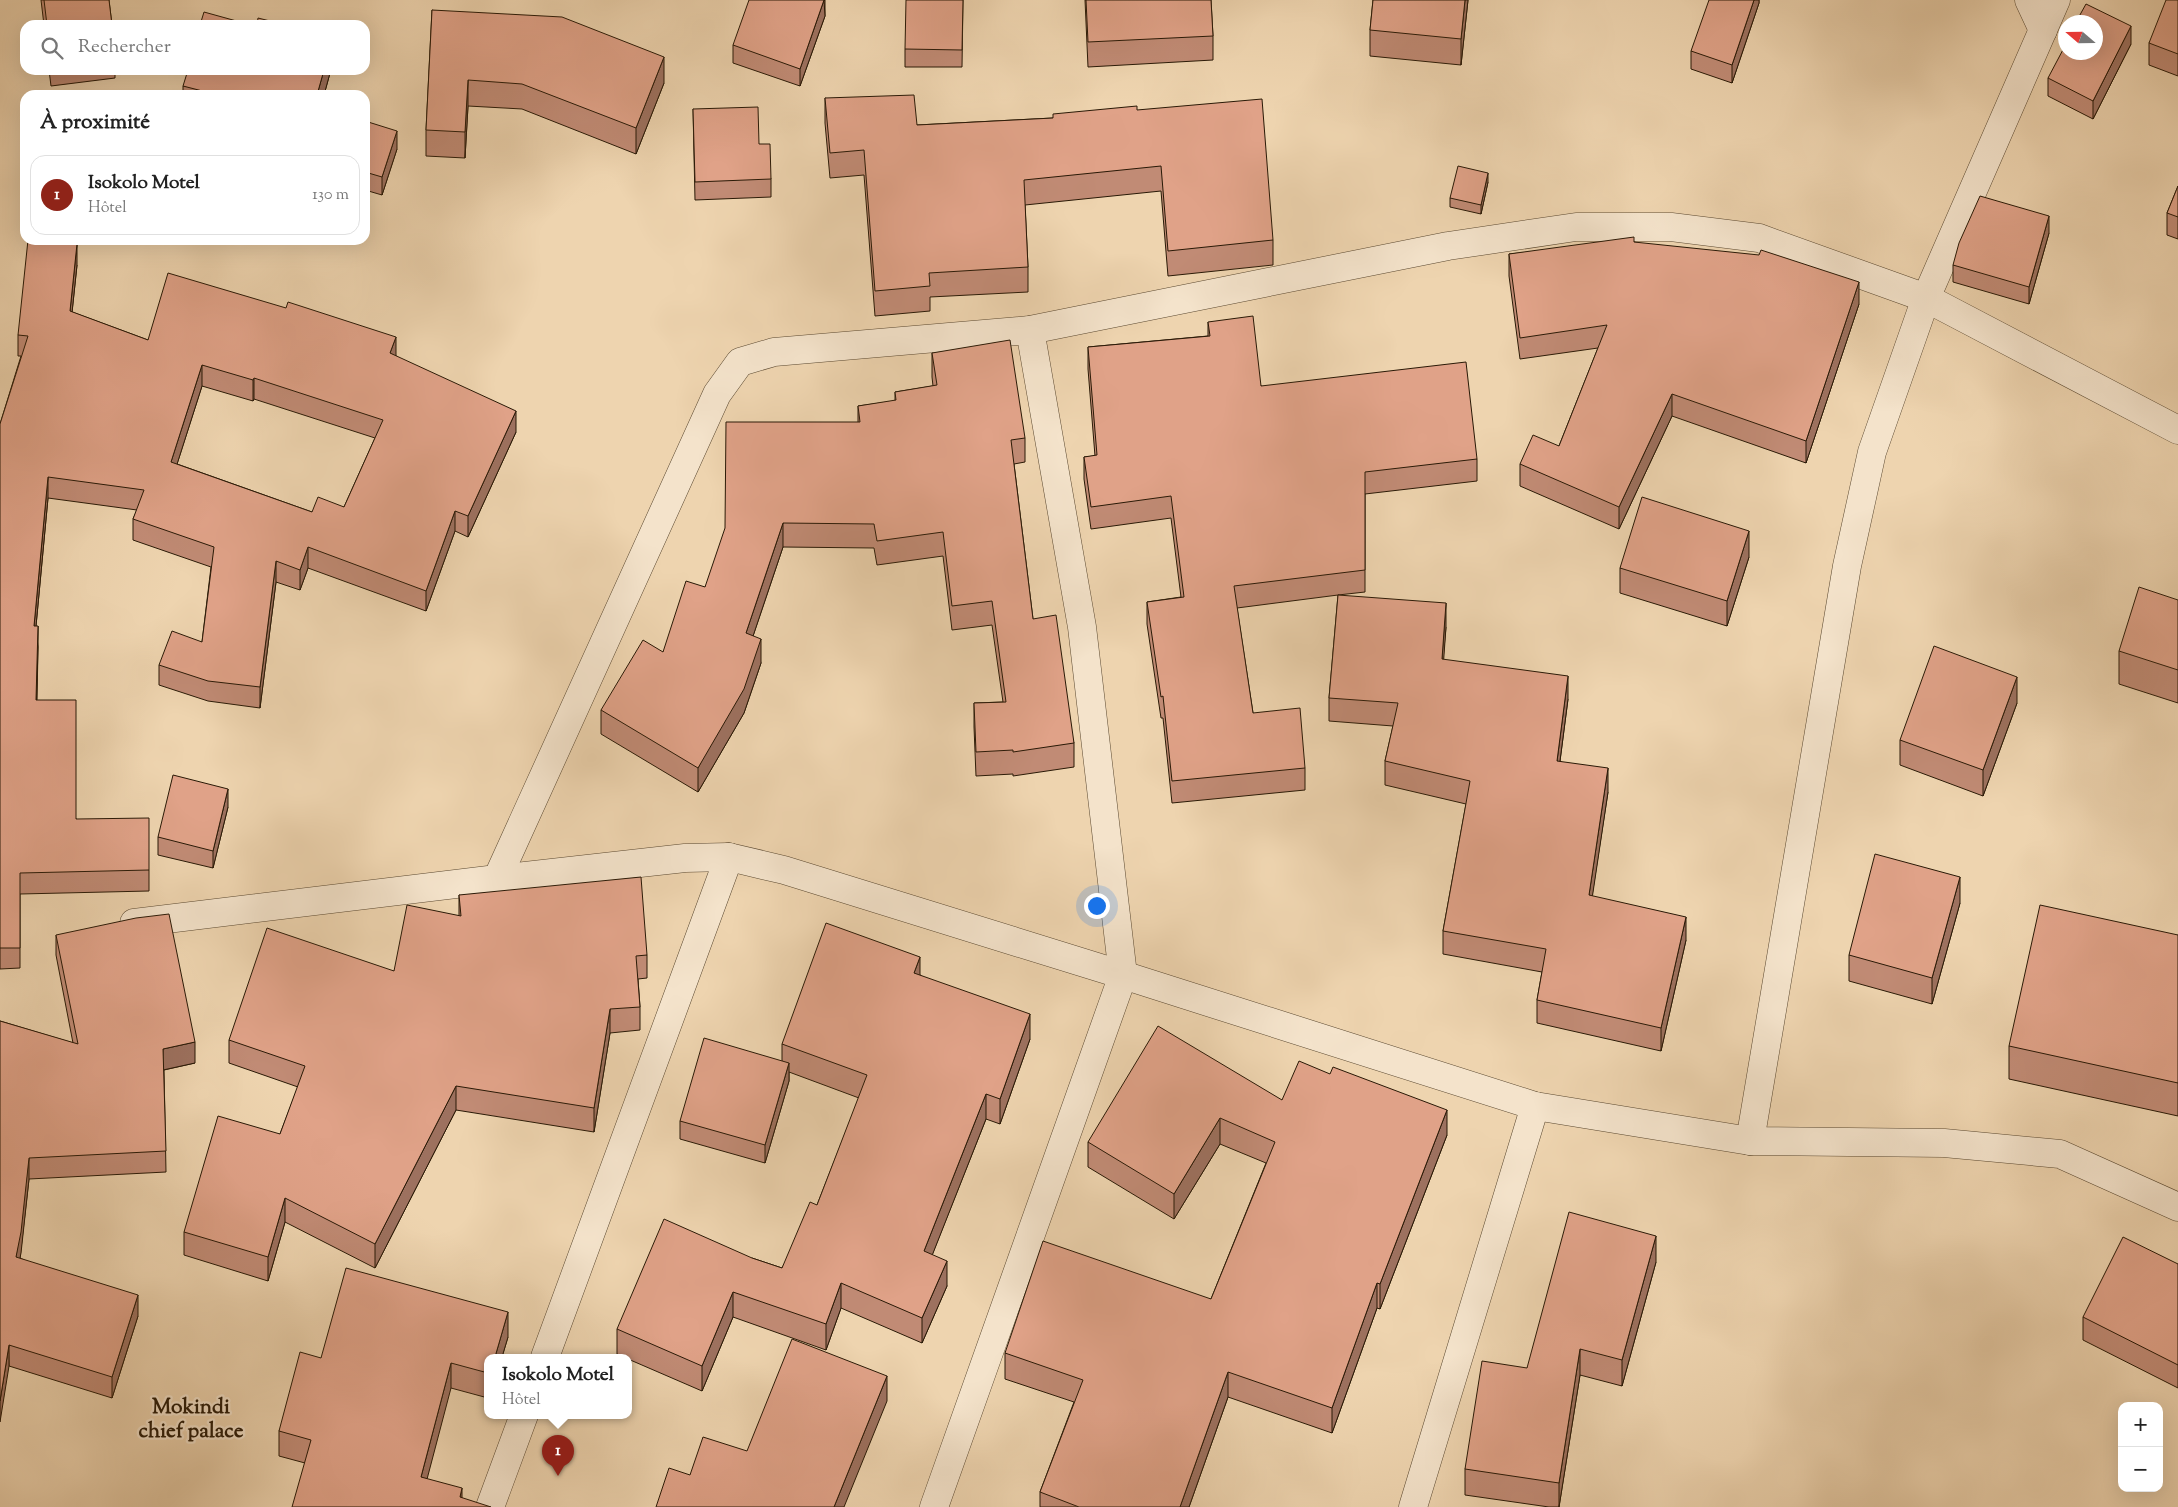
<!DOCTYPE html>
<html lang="fr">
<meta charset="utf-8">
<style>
body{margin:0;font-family:"Sorts Mill Goudy",serif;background:#f2f2f2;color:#222}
.controls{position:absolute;right:15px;bottom:15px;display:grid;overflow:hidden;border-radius:10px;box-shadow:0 5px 20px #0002}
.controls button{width:45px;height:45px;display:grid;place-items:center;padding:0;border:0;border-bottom:1px solid #e0e0e0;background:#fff;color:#222;font:25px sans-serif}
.compass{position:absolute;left:2058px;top:15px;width:45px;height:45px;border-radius:50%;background:#fff;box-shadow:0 5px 20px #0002;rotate:290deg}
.you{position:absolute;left:1096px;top:905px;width:18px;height:18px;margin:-12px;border:4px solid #fff;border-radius:50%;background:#1a73e8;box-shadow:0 0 0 8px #1a73e833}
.badge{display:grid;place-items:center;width:32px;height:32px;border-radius:50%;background:#8f2418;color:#fff;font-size:16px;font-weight:700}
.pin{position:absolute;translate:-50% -41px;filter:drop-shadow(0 1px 2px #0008)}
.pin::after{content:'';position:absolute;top:26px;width:18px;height:15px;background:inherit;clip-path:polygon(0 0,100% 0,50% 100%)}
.popup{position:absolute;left:484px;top:1354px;width:148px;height:65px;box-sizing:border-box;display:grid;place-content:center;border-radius:10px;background:#fff;filter:drop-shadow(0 1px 4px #0005);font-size:16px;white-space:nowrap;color:#767676}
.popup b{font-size:19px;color:#222}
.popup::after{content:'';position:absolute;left:50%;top:100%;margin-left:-10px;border:10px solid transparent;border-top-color:#fff}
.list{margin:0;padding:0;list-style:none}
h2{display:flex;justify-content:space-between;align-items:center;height:65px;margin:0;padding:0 20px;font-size:21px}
h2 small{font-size:16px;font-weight:400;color:#767676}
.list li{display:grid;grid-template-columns:32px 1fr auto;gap:15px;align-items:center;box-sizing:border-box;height:80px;margin:0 10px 10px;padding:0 10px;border:1px solid #e0e0e0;border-radius:15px}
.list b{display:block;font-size:19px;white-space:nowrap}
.list p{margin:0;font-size:16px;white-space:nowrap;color:#767676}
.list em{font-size:16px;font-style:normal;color:#767676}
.icon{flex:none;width:28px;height:28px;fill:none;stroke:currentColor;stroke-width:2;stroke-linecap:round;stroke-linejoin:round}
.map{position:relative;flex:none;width:2178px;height:1507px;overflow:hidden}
.search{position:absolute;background:#fff;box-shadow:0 5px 20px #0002;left:20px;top:20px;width:350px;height:55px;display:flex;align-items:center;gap:12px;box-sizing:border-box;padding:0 18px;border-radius:15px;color:#767676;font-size:19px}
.panel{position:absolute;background:#fff;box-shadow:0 5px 20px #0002;left:20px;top:90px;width:350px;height:155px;border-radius:15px}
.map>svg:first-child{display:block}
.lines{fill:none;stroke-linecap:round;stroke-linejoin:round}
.street-casing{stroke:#5a4830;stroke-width:29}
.street{stroke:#f4e3cb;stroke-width:28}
.wall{fill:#c18b75;stroke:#291906;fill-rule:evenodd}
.shaded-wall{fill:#9d715f;stroke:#291906}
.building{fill:#e0a288;stroke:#291906;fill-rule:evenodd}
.labels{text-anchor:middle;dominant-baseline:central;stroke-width:4.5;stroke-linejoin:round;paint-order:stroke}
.quarter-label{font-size:21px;font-weight:bold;fill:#291906;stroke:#f4e3cb}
</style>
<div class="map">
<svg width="2178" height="1507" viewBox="0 0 2178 1507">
<rect width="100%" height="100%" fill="#eed4af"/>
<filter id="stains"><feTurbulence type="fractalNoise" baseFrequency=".004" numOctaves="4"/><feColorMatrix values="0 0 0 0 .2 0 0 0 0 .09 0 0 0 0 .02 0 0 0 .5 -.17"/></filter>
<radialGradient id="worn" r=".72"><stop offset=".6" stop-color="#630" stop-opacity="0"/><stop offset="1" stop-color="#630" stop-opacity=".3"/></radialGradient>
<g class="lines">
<g class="street-casing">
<g id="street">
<path d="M2029,0L2043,30"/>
<path d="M497,879L717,394L740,362L774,352L1030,330L1448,246L1576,227H1671L1759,238L1926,298L2178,430"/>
<path d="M134,923L497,879L685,858L729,857L784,870L1123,975L1535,1106L1750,1141L1944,1143L2060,1154L2178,1207"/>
<path d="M1750,1141L1847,566L1872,452L1926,298L2056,0"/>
<path d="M545,1357L729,857"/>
<path d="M490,1507L524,1415"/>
<path d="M934,1507L1123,975L1082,627L1030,330"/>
<path d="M1413,1507L1535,1106"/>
</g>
</g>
<use href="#street" class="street"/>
</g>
<g class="wall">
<path d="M41,0H109L112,25H44Z"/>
<path d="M825,0V16L800,86L733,63V45Z"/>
<path d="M963,0L962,67H905V49Z"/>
<path d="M1085,0H1211L1213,36V60L1088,67Z"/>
<path d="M1373,0H1468L1461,65L1370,56V30Z"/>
<path d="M1759,0V3L1732,83L1691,69V51Z"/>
<path d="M2178,0V76L2149,65V43Z"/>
<path d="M432,10L664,83L636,154L522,109L468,106L465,158L426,156V130Z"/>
<path d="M2131,44L2093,119L2048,96V78Z"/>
<path d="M49,70H115V78L51,86Z"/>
<path d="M330,70V73L324,95H183V86Z"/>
<path d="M825,98L917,125L1053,118L1137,110L1273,240V265L1168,276L1161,191L1025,205L1028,267V292L930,297V311L875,316L864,175L830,178L825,123Z"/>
<path d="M693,109L759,144L771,179V197L695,200Z"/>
<path d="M365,121L397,149L382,195L365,190Z"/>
<path d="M1488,182L1481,214L1450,207V198Z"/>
<path d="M2178,186V239L2167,235V213Z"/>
<path d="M2049,233L2029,304L1953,282V265Z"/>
<path d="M1634,242L1859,304L1806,463L1672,416L1619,529L1520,486V464L1559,446L1598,348L1520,359L1509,276V254Z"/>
<path d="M77,265L72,312L148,340L396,356L516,432L468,537L455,531L426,611L308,568L300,590L276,582L260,708L208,701L159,685V665L202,642L211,567L133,540V519L137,510L48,498L36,626L38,647L37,700L76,819L149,870V891L20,894V968L0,969V424L21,356H18V335ZM202,386L253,401L254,399L375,438L344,507L312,512L177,464Z"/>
<path d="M1208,322L1261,386L1477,459V481L1365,494V592L1338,595L1446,627L1443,660L1568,699L1560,761L1608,792L1592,896L1686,940L1661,1051L1537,1023V1000L1542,972L1443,954V931L1466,804L1385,785V761L1393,726L1329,721V698L1338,595L1237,608L1253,713L1305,768V790L1172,803L1163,718H1161L1147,624V602L1181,597L1171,518L1091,529L1084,479V457L1095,456L1088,369V347L1208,336Z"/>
<path d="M932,353L1025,438V462L1014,464L1033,619L1074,743V767L1013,776V774L976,776L974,727V703L1003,702L992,625L952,630L943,556L877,565L874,548L783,547L753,636L761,663L744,713L698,792L601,734V710L663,652L705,587L858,422V406L895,401V392L933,386L932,377Z"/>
<path d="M1749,557L1727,626L1620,593V568Z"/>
<path d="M2178,600V703L2119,684V651Z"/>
<path d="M2017,703L1983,796L1900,765V740Z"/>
<path d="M228,807L213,868L158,855V837Z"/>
<path d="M459,895L647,955V978L638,979L640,1007V1030L610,1033L594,1132L456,1110L375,1268L285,1222L268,1281L184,1255V1232L280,1134L298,1087L229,1063V1040L394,971L459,916Z"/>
<path d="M1960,903L1932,1004L1849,981V955Z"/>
<path d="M56,935L195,1063L164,1070L166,1172L29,1179L20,1258L138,1316L112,1398L9,1366L0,1021L73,1043L56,955Z"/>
<path d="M2178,935V1116L2009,1079V1046Z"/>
<path d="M920,975L1030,1039L1000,1124L986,1119L932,1255L947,1286L922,1343L841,1308L826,1350L733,1317L702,1391L628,1359V1357H623L617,1354V1329L752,1258L782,1268L817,1205L859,1098L789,1072V1081L765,1163L680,1139V1121L782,1061V1044Z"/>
<path d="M1282,1100L1447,1135L1380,1309L1377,1308L1332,1433L1228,1397L1189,1507H1040V1492L1074,1402L1005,1379V1353L1211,1299L1266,1163L1220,1144L1174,1219L1088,1167V1142Z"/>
<path d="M1656,1262L1622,1386L1580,1375L1559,1507H1549L1465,1495V1469L1527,1368Z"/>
<path d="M2178,1264V1388L2083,1340V1317Z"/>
<path d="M508,1337L502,1357H488V1398L451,1388L305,1463L279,1456V1431L321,1358Z"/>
</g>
<g class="shaded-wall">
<path d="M824,0L825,16L800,86V69Z"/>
<path d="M1465,0H1468L1461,65V39Z"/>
<path d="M1754,0H1759V3L1732,83V65Z"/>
<path d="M2131,26V44L2093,119V101Z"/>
<path d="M664,57V83L636,154V128Z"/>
<path d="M324,70H330V73L324,95H317Z"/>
<path d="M468,80V106L465,158V132Z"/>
<path d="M397,131V149L382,195V177Z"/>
<path d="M1488,173V182L1481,214V205Z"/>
<path d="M2049,216V233L2029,304V287Z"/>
<path d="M77,244V265L70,332V311Z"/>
<path d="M1859,282V304L1806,463V441Z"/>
<path d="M396,337V357L390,353Z"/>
<path d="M202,365V386L171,483V462Z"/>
<path d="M254,378V399L253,401V380Z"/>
<path d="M1672,394V416L1619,529V507Z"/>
<path d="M516,411V432L468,537V516Z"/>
<path d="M48,477V498L34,647V626Z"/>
<path d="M455,511V531L426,611V591Z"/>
<path d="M783,523V547L746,657V633Z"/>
<path d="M1749,531V557L1727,626V601Z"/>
<path d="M308,547V568L300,590V570Z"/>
<path d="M276,561V582L260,708V687Z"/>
<path d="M1446,603V627L1442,683V659Z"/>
<path d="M38,626V647L36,721V700Z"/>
<path d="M761,639V663L744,713L698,792V768Z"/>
<path d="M1568,676V699L1557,784V761Z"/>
<path d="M2017,677V703L1983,796V770Z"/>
<path d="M1608,768V792L1589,919V895Z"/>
<path d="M228,789V807L213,868V851Z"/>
<path d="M1960,877V903L1932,1004V978Z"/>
<path d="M1686,917V940L1661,1051V1028Z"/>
<path d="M920,957V983L914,973Z"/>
<path d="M610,1009V1033L594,1132V1108Z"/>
<path d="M1030,1014V1039L1000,1124V1099Z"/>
<path d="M195,1042V1063L163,1070V1049Z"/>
<path d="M789,1063V1081L765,1163V1145Z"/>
<path d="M456,1086V1110L375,1268V1244Z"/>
<path d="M986,1094V1119L924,1276V1251Z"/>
<path d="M1447,1110V1135L1380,1309V1284Z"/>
<path d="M1220,1118V1144L1174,1219V1194Z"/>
<path d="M29,1158V1179L21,1253L16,1278V1257Z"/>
<path d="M285,1198V1222L268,1281V1257Z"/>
<path d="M1656,1236V1262L1622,1386V1360Z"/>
<path d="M947,1261V1286L922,1343V1318Z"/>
<path d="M841,1283V1308L826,1350V1324Z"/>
<path d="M1377,1283V1308L1332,1433V1408Z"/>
<path d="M733,1292V1317L702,1391V1366Z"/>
<path d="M138,1295V1316L112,1398V1377Z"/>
<path d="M508,1312V1337L502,1357H495Z"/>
<path d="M9,1345V1366L0,1422V1401Z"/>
<path d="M1580,1349V1375L1559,1507V1483Z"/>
<path d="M451,1363V1388L421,1502V1477Z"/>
<path d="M1228,1372V1397L1189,1507H1180Z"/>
<path d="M887,1376V1401L844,1507H834Z"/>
<path d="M462,1488V1507L460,1497Z"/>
</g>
<g class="building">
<path d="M44,0H109L112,25H47Z"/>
<path d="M749,0H824L800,69L733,45Z"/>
<path d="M906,0H963L962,50L905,49Z"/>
<path d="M1086,0H1211L1213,36L1088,42Z"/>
<path d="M1373,0H1465L1461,39L1370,30Z"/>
<path d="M1709,0H1754L1732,65L1691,51Z"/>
<path d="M2166,0H2178V54L2149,43Z"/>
<path d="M2086,4L2131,26L2093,101L2048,78L2066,44V52H2096V22H2076Z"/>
<path d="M432,10L562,17L664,57L636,128L522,84L468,80L465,132L426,130Z"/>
<path d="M204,12L251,25H200Z"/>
<path d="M258,18L286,25H257Z"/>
<path d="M188,70H324L317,95H218L183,86Z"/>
<path d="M914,95L917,125L1053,118V114L1137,106V110L1262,99L1273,240L1168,251L1161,166L1024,180L1028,267L929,273L930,286L875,291L864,150L830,153L825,98Z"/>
<path d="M758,107L759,144H770L771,179L695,182L693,109Z"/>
<path d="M365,121L397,131L382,177L365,172Z"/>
<path d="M1458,166L1488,173L1481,205L1450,198Z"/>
<path d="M2178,186V217L2167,213Z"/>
<path d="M1980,196L2049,216L2029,287L1953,265L1959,243Z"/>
<path d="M1634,237V242L1759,255L1761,250L1859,282L1806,441L1672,394L1619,507L1520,464L1533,435L1559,446L1607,325L1520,338L1509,254Z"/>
<path d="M28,240L77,244L70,311L148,340L168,273L286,308L288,302L396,337L390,353L516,411L468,516L455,511L426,591L308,547L300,570L276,561L260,687L208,681L159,665L172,631L202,642L214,547L133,519L144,490L48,477L34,626H38L36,700H76V819L149,818V870L20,873V948H0V424L28,336L18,335ZM202,365L253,380L254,378L383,420L344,507L318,497L312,512L171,462Z"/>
<path d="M1253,316L1261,386L1466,362L1477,459L1365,472V570L1234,586L1253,713L1300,708L1305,768L1172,781L1163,696L1161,697L1147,602L1184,597L1171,496L1091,507L1084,457L1097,455L1088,347L1210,336L1208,322Z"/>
<path d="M1010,340L1025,438L1011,440L1033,619L1056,615L1074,743L1013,752V750L976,752L974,703L1006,702L992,601L952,606L943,532L877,541L874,524L783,523L746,633L761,639L744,689L698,768L601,710L643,640L663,652L686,581L705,587L725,528L726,422H860L858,406L896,400L895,392L937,385L932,353Z"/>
<path d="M1642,497L1749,531L1727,601L1620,568Z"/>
<path d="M2139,587L2178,600V670L2119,651Z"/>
<path d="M1338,595L1446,603L1442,659L1568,676L1557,761L1608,768L1589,895L1686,917L1661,1028L1537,1000L1546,949L1443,931L1470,781L1385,761L1398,703L1329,698Z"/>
<path d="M1934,646L2017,677L1983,770L1900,740Z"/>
<path d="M173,775L228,789L213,851L158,837Z"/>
<path d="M1875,854L1960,877L1932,978L1849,955Z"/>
<path d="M641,877L647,955L636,956L640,1007L610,1009L594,1108L456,1086L375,1244L285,1198L268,1257L184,1232L218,1116L280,1134L305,1066L229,1040L267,928L394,971L407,905L461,916L459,895Z"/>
<path d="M2040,905L2178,935V1083L2009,1046Z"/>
<path d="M169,914L195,1042L163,1049L166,1151L29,1158L21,1232L16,1257L138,1295L112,1377L9,1345L0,1401V1021L78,1044L56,935L136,918Z"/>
<path d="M826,923L920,957L914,973L1030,1014L1000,1099L986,1094L924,1251L947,1261L922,1318L841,1283L826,1324L733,1292L702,1366L617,1329L664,1219L752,1258L782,1268L810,1202L817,1205L867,1075L782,1044Z"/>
<path d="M1158,1026L1282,1100L1299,1061L1330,1074L1333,1067L1447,1110L1380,1284L1377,1283L1332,1408L1228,1372L1180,1507H1079L1040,1492L1083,1380L1005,1353L1043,1241L1211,1299L1275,1142L1220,1118L1174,1194L1088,1142Z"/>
<path d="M704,1038L789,1063L765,1145L680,1121Z"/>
<path d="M1569,1212L1656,1236L1622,1360L1580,1349L1559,1483L1465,1469L1482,1361L1527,1368Z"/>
<path d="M2123,1237L2178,1264V1365L2083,1317Z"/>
<path d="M346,1268L508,1312L495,1357H488V1373L451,1363L421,1477L462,1488L460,1497L491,1507H292L311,1440L279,1431L300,1352L321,1358Z"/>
<path d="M792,1339L887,1376L834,1507H656L669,1468L690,1475L703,1437L747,1451Z"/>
</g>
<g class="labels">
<g class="quarter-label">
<text x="191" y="1408">Mokindi<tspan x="191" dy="24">chief palace</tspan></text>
</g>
</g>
<rect width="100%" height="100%" filter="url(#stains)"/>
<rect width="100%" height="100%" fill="url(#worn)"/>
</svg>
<div class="controls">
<button>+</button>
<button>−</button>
</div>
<svg class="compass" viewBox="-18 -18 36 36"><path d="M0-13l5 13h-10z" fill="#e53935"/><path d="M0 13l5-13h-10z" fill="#767676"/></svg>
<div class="you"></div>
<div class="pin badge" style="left:558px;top:1476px">1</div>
<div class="popup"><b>Isokolo Motel</b>Hôtel</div>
<div class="search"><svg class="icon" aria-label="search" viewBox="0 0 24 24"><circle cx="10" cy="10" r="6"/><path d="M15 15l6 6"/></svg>Rechercher</div>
<section class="panel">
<h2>À proximité<small></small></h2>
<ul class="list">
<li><span class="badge">1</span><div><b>Isokolo Motel</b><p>Hôtel</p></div><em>130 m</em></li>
</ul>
</section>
</div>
